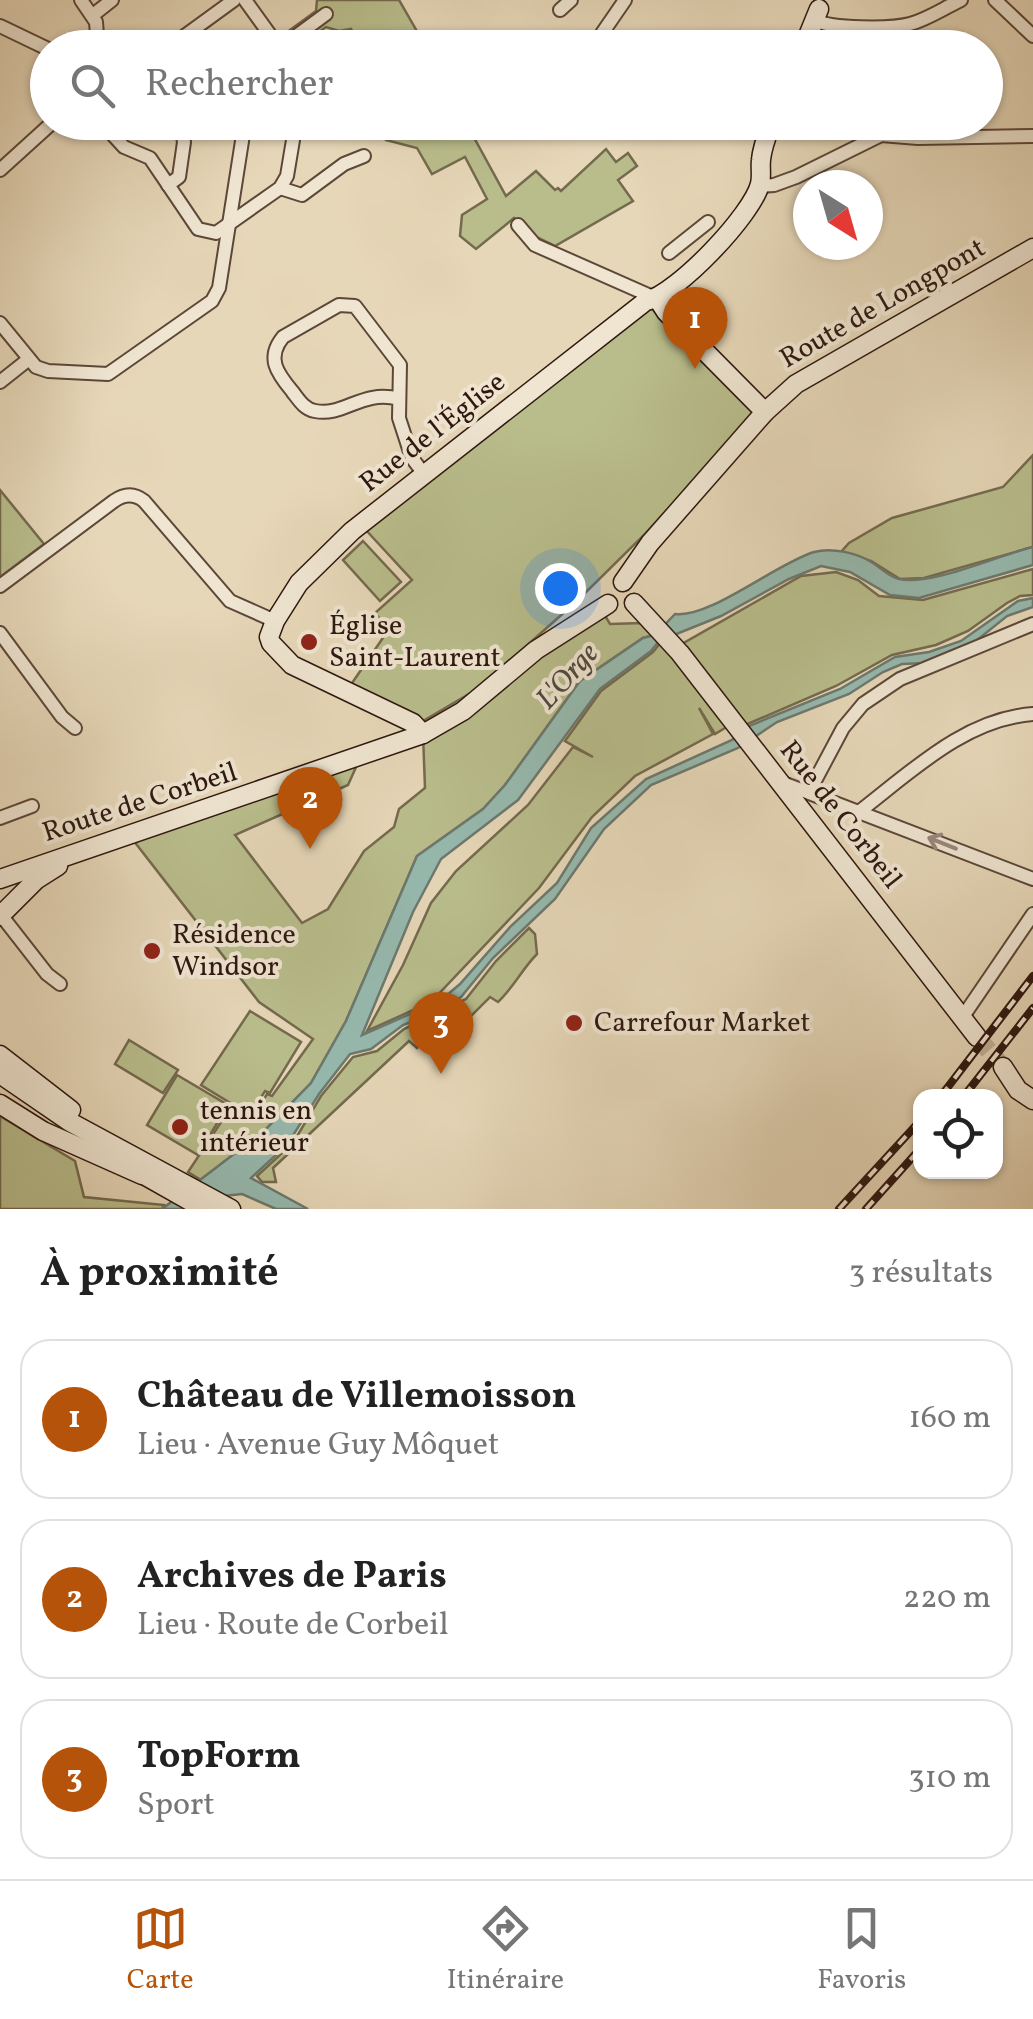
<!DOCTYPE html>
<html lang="fr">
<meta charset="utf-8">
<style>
body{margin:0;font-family:Vollkorn,serif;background:#f6f6f6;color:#222}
.controls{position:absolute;right:30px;bottom:30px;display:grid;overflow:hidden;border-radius:20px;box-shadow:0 2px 8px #0004}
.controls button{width:90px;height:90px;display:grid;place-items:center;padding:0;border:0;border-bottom:2px solid #e0e0e0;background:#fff;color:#222;font:50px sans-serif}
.compass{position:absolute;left:793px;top:170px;width:90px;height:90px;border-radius:50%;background:#fff;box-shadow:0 2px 8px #0004;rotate:143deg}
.you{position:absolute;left:560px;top:588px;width:35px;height:35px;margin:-25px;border:8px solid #fff;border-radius:50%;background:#1a73e8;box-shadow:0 0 0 15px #1a73e833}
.badge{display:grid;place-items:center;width:65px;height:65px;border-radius:50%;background:#b45309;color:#fff;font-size:32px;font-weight:700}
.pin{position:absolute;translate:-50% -82px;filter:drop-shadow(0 2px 5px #0008)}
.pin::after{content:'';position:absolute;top:52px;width:35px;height:30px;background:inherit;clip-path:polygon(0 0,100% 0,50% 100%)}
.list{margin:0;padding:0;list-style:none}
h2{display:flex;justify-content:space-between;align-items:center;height:130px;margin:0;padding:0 40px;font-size:42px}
h2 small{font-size:32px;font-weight:400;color:#767676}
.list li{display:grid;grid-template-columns:65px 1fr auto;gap:30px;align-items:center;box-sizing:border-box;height:160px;margin:0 20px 20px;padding:0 20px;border:2px solid #e0e0e0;border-radius:30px}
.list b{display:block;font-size:38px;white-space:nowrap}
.list p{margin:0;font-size:32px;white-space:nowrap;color:#767676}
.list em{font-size:32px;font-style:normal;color:#767676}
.icon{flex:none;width:55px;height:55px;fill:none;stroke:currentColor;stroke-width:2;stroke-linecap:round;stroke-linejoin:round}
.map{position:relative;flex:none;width:1033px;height:1209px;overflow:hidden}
.search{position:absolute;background:#fff;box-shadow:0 2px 8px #0004;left:30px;right:30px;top:30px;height:110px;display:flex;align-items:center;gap:25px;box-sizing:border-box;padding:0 35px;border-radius:55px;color:#767676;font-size:38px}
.sheet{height:670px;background:#fff}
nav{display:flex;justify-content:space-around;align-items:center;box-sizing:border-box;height:140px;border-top:2px solid #e0e0e0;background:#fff;font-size:28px;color:#767676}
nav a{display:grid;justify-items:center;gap:5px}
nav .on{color:#b45309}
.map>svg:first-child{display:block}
.green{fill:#b9bd8c;stroke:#746a4e;stroke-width:2.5}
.water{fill:#96baaf;stroke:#6c796f;stroke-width:2.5}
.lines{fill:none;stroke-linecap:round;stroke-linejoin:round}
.secondary-tunnel{stroke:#c1b196;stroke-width:18;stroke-dasharray:18 9;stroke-linecap:butt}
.street-casing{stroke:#5c4739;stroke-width:16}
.secondary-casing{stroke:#2e170f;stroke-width:21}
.street{stroke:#efe5d1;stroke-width:12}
.secondary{stroke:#efe5d1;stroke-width:18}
.rail-casing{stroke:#2e170f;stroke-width:8}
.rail{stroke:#efe5d1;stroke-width:4;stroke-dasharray:11;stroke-linecap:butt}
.oneway{stroke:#98887a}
.poi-dot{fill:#8f2418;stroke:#efe5d1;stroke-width:4}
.labels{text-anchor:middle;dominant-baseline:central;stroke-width:8;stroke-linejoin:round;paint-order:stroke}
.street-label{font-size:28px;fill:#2e170f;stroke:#efe5d1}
.poi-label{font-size:28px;fill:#2e170f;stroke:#efe5d1;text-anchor:start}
.water-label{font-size:30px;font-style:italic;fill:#4d483f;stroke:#efe5d1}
</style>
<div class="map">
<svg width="1033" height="1209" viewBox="0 0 1033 1209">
<rect width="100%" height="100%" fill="#e6d7b8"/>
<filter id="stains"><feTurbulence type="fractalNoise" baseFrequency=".002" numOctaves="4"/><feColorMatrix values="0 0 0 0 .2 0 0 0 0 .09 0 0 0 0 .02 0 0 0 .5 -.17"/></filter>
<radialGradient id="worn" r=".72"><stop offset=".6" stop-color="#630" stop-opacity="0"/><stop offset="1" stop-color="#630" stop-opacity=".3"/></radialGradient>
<g class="green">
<path d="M317,0H399L426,47H361L351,29L339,31L326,27L306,41L290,30L316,11Z"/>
<path d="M386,123H466L506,196L536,171L555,190L558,188L561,191L606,149L616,162L628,153L637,166L618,180L633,201L555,246L532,235L514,218L476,249L460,236L462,215L487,199L465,157L432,174L417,148L386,140Z"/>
<path d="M649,306L752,406V418L644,535L577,601L479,688L423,721L350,686L389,629L375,613L412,580L364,528Z"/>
<path d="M1033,455V547L924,578L900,579L871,561L840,553L849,543L892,518L1003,487Z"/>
<path d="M0,490L44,544L0,577Z"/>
<path d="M363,541L401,582L380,601L343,560Z"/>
<path d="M1033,569V595L1020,596L1007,603L968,631L936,645L892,655L836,686L743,726L682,644L801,576L836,572L858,580L879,596L923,600Z"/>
<path d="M601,609L610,624L643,623L655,635L643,638L580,681L505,785L483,809L417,856L346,1021L311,1083L264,1131L201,1180L188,1172L231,1107L252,1119L267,1094L272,1096L313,1039L259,1002L130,836L361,756L348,785L235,835L302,923L328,909L364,851L394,827L399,809L425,788L423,734Z"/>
<path d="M661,642L730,725L715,734L699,708L713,734L635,776L592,817L539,888L431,1002L367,1031L403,965L431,903L456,871L528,805L573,747L593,757L565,741L601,691L653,652Z"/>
<path d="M529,928L535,934L537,954C522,969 514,987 498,1002L490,997L464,1023L452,1014L417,1048L409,1041L273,1168L276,1182H262L257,1176L293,1143L321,1096L353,1057L377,1051L404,1029L466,999L496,961Z"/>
<path d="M250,1011L301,1042L270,1093L265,1091L250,1115L201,1085Z"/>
<path d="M129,1040L178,1070L163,1093L115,1064Z"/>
<path d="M177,1075L228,1105L198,1155L147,1125Z"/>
<path d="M0,1116L75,1161L84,1197L164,1205L162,1209H0Z"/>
</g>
<path class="water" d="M1033,547V565L919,598L890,595L850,572L821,566L789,579L721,616L659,641L651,651L600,689L518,800L441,859L413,912L362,1035L440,1001L460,984L511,926L557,883L591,828L646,779L732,740L749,726L840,689L895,657L929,652L961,641L1018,601L1033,598V607L1007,616L971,645L926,663L902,664L883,672L849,694L777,722L738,748L651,785L604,829L555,899L493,958L461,997L447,1008L403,1025L371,1049L350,1054L319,1094L287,1145L251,1178L308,1209H276L242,1194L224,1196L207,1209H162L264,1131L311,1083L346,1021L417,856L483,809L505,785L580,681L643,638L655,635L675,614C709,619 777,563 814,552C832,547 858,553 873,563C881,568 889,577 899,579C933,586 998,555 1033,547Z"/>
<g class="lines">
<path class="secondary-tunnel" d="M977,1037L1003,1067"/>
<g class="street-casing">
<g id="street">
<path d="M81,0L96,22L98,48"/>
<path d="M245,0L273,39"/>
<path d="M995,0L1033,36"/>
<path d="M560,10L571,0"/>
<path d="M93,15L112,0"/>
<path d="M815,20C831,29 891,29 910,24C928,19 944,8 961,0"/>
<path d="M0,26L48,49"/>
<path d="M288,42L326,14"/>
<path d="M168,48L234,0"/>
<path d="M592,48L625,0"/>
<path d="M101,122L124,147L150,158L198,229L216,233L280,188L287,176L296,122"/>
<path d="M0,170L53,122"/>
<path d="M168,185L179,177L184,142L180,122"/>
<path d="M760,186L774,185L796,177L881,135L918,138L1033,136"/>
<path d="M280,188L302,195L344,164L364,156"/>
<path d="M518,225L535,245L655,298"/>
<path d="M669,253L708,222"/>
<path d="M0,323L36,367L48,371L108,374L212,301L219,288L245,122"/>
<path d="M0,382L29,359"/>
<path d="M399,399C362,389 344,417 315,411C304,409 299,400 292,391C277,373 266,358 283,337L339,305L355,306L400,365L399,418L412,458L424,474"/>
<path d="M0,586L114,501C124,494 134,493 144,501L230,601L275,621"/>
<path d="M0,633L62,717L75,728"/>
<path d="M783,783L1033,879"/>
<path d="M809,792L843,728L863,704L900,679L1033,624"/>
<path d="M860,811C912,771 965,719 1033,714"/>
<path d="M0,818L32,806"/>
<path d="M1,915L47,974L60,984"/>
<path d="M962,1018L1033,914"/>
</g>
</g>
<g class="secondary-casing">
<g id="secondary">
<path d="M803,48L819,9"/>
<path d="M657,298L666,312L765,412"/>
<path d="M623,582L650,543L765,412L796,384L1033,248"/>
<path d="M634,603L680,653L977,1037"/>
<path d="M423,734L413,723L292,665L271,643L269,637L275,621L299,583L352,531L646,301C676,295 753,214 760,184C762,176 760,168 761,160C762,147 767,135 772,122"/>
<path d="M0,879L423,734L463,711L536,650L608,604"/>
<path d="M0,916L36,880L58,866"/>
<path d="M0,1055L71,1110"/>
<path d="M1003,1067L1018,1090L1033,1100"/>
<path d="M0,1074L70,1122L231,1209"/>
<path d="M0,1104L43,1131L142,1175"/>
<path d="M135,1170L204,1209"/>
</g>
</g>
<use href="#street" class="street"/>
<use href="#secondary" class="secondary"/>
<g class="rail-casing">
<g id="rail">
<path d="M941,1096L1033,976"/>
<path d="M964,1096L1033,1008"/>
<path d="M839,1209L920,1121"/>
<path d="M866,1209L920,1149"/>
</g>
</g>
<use href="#rail" class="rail"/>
</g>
<defs><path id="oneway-shaft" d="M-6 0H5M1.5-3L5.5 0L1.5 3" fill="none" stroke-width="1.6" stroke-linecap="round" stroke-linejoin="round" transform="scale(2.5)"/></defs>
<use class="oneway" href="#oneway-shaft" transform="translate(942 843) rotate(-158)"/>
<g class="poi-dot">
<circle cx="309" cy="642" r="10"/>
<circle cx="152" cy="951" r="10"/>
<circle cx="574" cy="1023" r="10"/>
<circle cx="180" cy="1127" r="10"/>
</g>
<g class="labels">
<g class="street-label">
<text transform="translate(883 304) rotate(-30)">Route de Longpont</text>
<text transform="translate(433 433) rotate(-38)">Rue de l'Église</text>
<text transform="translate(140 803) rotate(-18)">Route de Corbeil</text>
<text transform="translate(840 815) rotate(52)">Rue de Corbeil</text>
</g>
<g class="poi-label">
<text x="329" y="626">Église<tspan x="329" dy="32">Saint-Laurent</tspan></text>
<text x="172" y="935">Résidence<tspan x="172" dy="32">Windsor</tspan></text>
<text x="594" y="1023">Carrefour Market</text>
<text x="200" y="1111">tennis en<tspan x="200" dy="32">intérieur</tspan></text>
</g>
<g class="water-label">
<text transform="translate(568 677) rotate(-48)">L'Orge</text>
</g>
</g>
<rect width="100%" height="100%" filter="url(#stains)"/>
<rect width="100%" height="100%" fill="url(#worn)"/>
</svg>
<div class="controls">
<button><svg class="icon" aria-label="locate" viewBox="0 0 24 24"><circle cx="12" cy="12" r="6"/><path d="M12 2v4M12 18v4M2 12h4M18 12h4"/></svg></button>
</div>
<svg class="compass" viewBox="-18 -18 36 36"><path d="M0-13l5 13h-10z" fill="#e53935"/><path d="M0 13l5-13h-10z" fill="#767676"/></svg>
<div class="you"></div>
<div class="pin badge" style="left:695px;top:369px">1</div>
<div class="pin badge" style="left:310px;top:849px">2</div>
<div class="pin badge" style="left:441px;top:1074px">3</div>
<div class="search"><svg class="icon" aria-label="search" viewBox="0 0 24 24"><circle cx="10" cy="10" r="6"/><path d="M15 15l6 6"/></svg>Rechercher</div>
</div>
<section class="sheet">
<h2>À proximité<small>3 résultats</small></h2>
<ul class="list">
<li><span class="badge">1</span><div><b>Château de Villemoisson</b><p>Lieu · Avenue Guy Môquet</p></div><em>160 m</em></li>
<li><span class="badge">2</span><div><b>Archives de Paris</b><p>Lieu · Route de Corbeil</p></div><em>220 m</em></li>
<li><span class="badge">3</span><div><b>TopForm</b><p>Sport</p></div><em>310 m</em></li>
</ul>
</section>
<nav>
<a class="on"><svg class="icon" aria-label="map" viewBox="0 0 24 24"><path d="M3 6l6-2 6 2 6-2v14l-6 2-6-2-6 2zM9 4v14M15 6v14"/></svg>Carte</a>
<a><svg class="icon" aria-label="directions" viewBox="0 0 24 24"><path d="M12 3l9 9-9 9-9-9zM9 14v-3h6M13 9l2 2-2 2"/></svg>Itinéraire</a>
<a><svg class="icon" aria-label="saved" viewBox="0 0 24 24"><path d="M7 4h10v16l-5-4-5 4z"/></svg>Favoris</a>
</nav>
